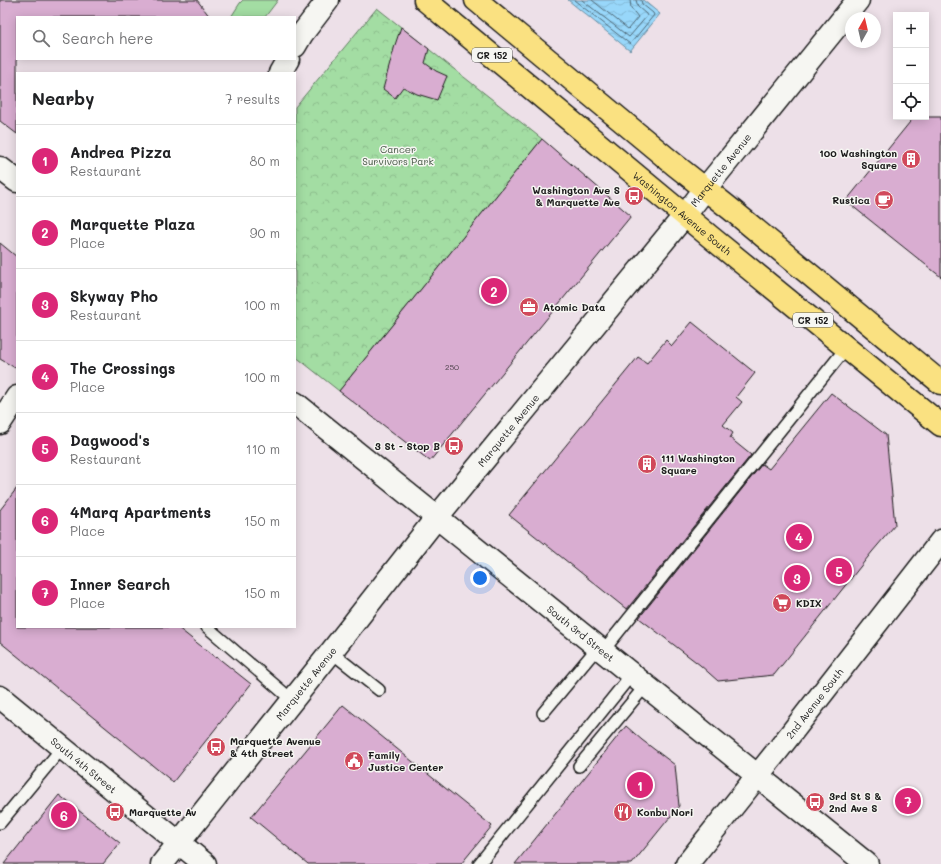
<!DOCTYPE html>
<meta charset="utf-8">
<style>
body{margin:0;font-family:Mali,sans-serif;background:#f2f2f2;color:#202124}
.controls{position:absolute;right:12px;top:12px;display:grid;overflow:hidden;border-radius:0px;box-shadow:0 2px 10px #0003}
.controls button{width:36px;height:36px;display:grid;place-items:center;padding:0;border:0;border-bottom:1px solid #e0e0e0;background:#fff;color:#202124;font:20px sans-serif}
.compass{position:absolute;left:845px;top:12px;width:36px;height:36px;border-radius:50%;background:#fff;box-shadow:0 2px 10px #0003;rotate:8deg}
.you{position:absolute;left:480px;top:578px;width:14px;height:14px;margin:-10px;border:3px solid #fff;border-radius:50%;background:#1a73e8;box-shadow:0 0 0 6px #1a73e833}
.badge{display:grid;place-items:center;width:26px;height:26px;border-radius:50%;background:#db2777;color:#fff;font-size:13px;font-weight:700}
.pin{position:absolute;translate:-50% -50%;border:2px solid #fff;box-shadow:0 1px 4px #0006}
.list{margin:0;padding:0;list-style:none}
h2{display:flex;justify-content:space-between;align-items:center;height:52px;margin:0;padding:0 16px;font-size:17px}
h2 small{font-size:13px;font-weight:400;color:#757577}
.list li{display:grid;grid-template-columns:26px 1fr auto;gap:12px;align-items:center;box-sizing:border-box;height:72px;padding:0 16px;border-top:1px solid #e0e0e0}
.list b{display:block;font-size:15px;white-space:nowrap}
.list p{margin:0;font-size:13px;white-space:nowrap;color:#757577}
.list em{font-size:13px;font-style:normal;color:#757577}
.icon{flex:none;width:22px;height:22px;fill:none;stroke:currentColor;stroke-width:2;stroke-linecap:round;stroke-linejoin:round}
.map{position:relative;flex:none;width:941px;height:864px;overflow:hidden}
.search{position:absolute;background:#fff;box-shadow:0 2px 10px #0003;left:16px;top:16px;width:280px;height:44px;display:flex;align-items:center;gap:10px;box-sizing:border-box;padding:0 14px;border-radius:0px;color:#757577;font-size:15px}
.panel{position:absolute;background:#fff;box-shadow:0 2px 10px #0003;left:16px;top:72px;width:280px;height:556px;border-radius:0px}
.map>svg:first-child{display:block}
.grass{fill:#a3dda3;stroke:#607c60}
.park{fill:url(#park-crowns);stroke:#607c60}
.water{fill:url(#water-waves);stroke:#668ca1}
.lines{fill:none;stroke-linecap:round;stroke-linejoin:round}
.shore{stroke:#4e6775;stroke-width:1}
.building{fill:#d9add1;stroke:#1c1c1c}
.lane-casing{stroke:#1c1c1c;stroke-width:14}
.street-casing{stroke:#1c1c1c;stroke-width:25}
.secondary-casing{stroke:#1c1c1c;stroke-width:25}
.primary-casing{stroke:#1c1c1c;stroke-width:25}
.lane{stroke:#f6f6f2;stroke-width:11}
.street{stroke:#f6f6f2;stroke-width:22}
.secondary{stroke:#f6f6f2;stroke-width:22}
.primary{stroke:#fae181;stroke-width:22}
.labels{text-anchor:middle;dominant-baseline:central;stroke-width:3;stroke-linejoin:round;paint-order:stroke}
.number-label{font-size:8px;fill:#4b4049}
.shield{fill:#f6f6f2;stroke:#5d5d5c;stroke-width:1}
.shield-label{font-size:9px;font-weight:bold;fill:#1c1c1c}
.park-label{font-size:10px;fill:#445644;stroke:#f6f6f2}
.poi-label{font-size:10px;font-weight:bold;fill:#1c1c1c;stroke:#f6f6f2;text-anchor:start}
.street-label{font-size:10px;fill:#1c1c1c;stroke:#f6f6f2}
</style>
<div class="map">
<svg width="941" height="864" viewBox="0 0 941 864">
<defs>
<pattern id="park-crowns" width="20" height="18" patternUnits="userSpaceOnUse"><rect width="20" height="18" fill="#a3dda3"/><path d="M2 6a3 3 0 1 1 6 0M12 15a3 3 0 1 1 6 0" fill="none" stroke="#8cbd8c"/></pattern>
<pattern id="water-waves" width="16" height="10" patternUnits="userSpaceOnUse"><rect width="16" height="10" fill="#98d7fa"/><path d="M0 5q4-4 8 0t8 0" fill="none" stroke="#82b8d6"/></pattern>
</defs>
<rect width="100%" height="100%" fill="#ede0e8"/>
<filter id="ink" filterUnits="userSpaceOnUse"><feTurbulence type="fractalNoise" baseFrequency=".025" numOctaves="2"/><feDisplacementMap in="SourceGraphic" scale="8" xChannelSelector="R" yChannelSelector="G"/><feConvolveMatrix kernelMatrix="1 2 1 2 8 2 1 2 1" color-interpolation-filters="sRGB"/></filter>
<g filter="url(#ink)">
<path class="grass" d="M243,0H278L265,17H231L240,3Z"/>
<path class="park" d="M377,8L542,139L339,391L295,356V107Z"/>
<path class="water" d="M568,0H643L660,14L630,51Z"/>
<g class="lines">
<g class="shore">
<path d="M574,0L630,44L631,43L654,15L653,13L642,4L641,0"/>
<path d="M582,0L629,37L630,36L647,16L646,14L638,7L636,0"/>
<path d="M592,0L628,29L638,17L631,8L630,0"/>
</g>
</g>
<g class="building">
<path d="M0,0H197L210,17H17V134L0,121Z"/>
<path d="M401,27L429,49L425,63L436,71L447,76L437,100L417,94L403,87L395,98L383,89L395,45Z"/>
<path d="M914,117H941V277L846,201Z"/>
<path d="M542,139L631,216L430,461L339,391Z"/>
<path d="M0,243L17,257V369L0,359Z"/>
<path d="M692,322L755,373L736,397L742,402L723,425L733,433L730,438L751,455L627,609L625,608L509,515L638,357L647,363L666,340L672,346Z"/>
<path d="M831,393L886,435L895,525L872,552L774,675L718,681L700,665L639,618L762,464L769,469Z"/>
<path d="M17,488V627H177L216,658L217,657L251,684L173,782L0,642V510Z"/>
<path d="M343,705L492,826L461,864H308L251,817Z"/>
<path d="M626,726L642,740L675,765L679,806L632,864H515Z"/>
<path d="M59,795L120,843L103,864H4Z"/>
</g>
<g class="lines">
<g class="lane-casing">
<g id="lane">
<path d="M207,627L292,700"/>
<path d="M603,651L846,348"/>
<path d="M331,652L379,690"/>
<path d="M543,713L598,647"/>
<path d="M579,766L646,685"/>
<path d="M0,823L62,748"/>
<path d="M479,864L632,674"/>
</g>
</g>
<g class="street-casing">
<g id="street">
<path d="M295,46L302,34L328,0"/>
<path d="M280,73L288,59"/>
<path d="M0,423L17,397"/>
</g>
</g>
<g class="secondary-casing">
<g id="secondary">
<path d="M0,168L17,181"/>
<path id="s1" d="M295,403L867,864"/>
<path id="s2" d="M0,697L205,864"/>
<path id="s3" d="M162,864L331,652L437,517L685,215L705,189L858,0"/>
<path id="s4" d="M687,864L782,745L941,541"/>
</g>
</g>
<g class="primary-casing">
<g id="primary">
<path id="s5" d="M425,0L713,239L941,425"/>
<path d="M476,0L675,165L733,211L941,383"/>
</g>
</g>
<use href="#lane" class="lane"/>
<use href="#street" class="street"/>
<use href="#secondary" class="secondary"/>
<use href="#primary" class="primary"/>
</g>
</g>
<defs>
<g id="building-disc" transform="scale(1)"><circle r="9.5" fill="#d1495b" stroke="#f6f6f2"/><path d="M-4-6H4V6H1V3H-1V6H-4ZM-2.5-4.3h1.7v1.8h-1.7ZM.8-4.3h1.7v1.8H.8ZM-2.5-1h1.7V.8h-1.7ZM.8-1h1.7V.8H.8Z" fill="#fff"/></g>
<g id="bus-disc" transform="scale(1)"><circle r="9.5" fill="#d1495b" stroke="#f6f6f2"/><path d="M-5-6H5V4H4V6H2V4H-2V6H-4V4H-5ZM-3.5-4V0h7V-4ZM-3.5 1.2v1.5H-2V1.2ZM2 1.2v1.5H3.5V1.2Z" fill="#fff"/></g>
<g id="cafe-disc" transform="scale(1)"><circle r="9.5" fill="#d1495b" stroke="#f6f6f2"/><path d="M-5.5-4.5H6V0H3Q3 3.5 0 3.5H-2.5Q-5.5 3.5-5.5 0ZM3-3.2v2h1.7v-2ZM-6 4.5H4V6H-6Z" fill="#fff"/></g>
<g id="office-disc" transform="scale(1)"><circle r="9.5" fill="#d1495b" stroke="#f6f6f2"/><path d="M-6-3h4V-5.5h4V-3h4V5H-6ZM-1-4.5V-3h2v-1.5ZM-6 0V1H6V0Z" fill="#fff"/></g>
<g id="supermarket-disc" transform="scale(1)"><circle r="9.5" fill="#d1495b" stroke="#f6f6f2"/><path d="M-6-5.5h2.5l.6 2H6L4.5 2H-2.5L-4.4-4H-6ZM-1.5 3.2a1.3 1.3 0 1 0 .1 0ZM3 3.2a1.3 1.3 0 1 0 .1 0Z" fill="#fff"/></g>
<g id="civic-disc" transform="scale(1)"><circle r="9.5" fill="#d1495b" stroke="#f6f6f2"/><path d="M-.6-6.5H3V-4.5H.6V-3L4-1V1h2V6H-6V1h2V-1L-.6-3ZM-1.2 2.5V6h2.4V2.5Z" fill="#fff"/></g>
<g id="restaurant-disc" transform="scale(1)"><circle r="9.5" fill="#d1495b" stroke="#f6f6f2"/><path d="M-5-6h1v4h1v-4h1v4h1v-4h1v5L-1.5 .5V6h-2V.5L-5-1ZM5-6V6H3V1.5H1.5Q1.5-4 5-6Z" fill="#fff"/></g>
</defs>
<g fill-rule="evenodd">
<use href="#building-disc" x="911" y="159"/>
<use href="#bus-disc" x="634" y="196"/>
<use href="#cafe-disc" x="884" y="200"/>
<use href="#office-disc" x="529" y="307"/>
<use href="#bus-disc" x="454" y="446"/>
<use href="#building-disc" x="647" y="464"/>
<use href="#supermarket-disc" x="782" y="603"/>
<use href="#bus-disc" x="216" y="747"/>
<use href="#civic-disc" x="354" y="761"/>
<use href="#bus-disc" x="815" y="802"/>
<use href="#bus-disc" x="115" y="812"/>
<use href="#restaurant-disc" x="623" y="812"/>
</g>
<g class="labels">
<g class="number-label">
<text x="452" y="367">250</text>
</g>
<g class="shield">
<rect x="472" y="48" width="40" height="14" rx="3"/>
<rect x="793" y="313" width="40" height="14" rx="3"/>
</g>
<g class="shield-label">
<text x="492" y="55">CR 152</text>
<text x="813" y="320">CR 152</text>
</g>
<g class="park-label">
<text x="398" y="149">Cancer<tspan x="398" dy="12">Survivors Park</tspan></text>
</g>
<g class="poi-label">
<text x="897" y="153" text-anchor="end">100 Washington<tspan x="897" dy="12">Square</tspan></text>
<text x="620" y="190" text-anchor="end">Washington Ave S<tspan x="620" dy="12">&amp; Marquette Ave</tspan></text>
<text x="870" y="200" text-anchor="end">Rustica</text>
<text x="543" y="307">Atomic Data</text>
<text x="440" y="446" text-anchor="end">3 St - Stop B</text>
<text x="661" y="458">111 Washington<tspan x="661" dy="12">Square</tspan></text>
<text x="796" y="603">KDIX</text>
<text x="230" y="741">Marquette Avenue<tspan x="230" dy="12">&amp; 4th Street</tspan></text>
<text x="368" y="755">Family<tspan x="368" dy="12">Justice Center</tspan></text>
<text x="829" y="796">3rd St S &amp;<tspan x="829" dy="12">2nd Ave S</tspan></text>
<text x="129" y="812">Marquette Av</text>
<text x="637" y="812">Konbu Nori</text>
</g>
<g class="street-label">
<text stroke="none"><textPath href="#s3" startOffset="891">Marquette Avenue</textPath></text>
<text stroke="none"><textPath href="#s5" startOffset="334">Washington Avenue South</textPath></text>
<text stroke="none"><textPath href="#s3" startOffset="555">Marquette Avenue</textPath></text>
<text stroke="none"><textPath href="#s1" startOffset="367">South 3rd Street</textPath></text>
<text stroke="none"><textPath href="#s3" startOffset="231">Marquette Avenue</textPath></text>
<text stroke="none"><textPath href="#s4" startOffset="205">2nd Avenue South</textPath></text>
<text stroke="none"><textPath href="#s2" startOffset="108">South 4th Street</textPath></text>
</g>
</g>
</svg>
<div class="controls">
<button>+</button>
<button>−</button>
<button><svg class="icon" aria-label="locate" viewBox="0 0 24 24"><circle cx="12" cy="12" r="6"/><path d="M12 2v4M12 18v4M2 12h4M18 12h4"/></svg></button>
</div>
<svg class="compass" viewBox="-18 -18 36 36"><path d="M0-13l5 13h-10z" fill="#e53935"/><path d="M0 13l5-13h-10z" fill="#757577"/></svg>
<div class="you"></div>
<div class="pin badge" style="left:640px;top:785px">1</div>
<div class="pin badge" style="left:494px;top:291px">2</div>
<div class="pin badge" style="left:797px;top:578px">3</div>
<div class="pin badge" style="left:799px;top:537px">4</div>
<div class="pin badge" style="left:839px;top:571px">5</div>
<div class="pin badge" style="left:64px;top:815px">6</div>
<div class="pin badge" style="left:908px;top:801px">7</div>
<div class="search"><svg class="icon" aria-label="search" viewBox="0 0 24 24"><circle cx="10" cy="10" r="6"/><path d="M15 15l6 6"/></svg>Search here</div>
<section class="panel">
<h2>Nearby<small>7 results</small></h2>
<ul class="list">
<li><span class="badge">1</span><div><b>Andrea Pizza</b><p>Restaurant</p></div><em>80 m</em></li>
<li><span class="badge">2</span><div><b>Marquette Plaza</b><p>Place</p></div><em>90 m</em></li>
<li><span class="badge">3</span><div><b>Skyway Pho</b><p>Restaurant</p></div><em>100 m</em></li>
<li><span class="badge">4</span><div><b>The Crossings</b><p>Place</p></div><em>100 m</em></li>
<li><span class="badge">5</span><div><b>Dagwood's</b><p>Restaurant</p></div><em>110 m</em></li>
<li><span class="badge">6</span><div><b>4Marq Apartments</b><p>Place</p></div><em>150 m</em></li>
<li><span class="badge">7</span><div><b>Inner Search</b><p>Place</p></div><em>150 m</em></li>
</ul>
</section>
</div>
